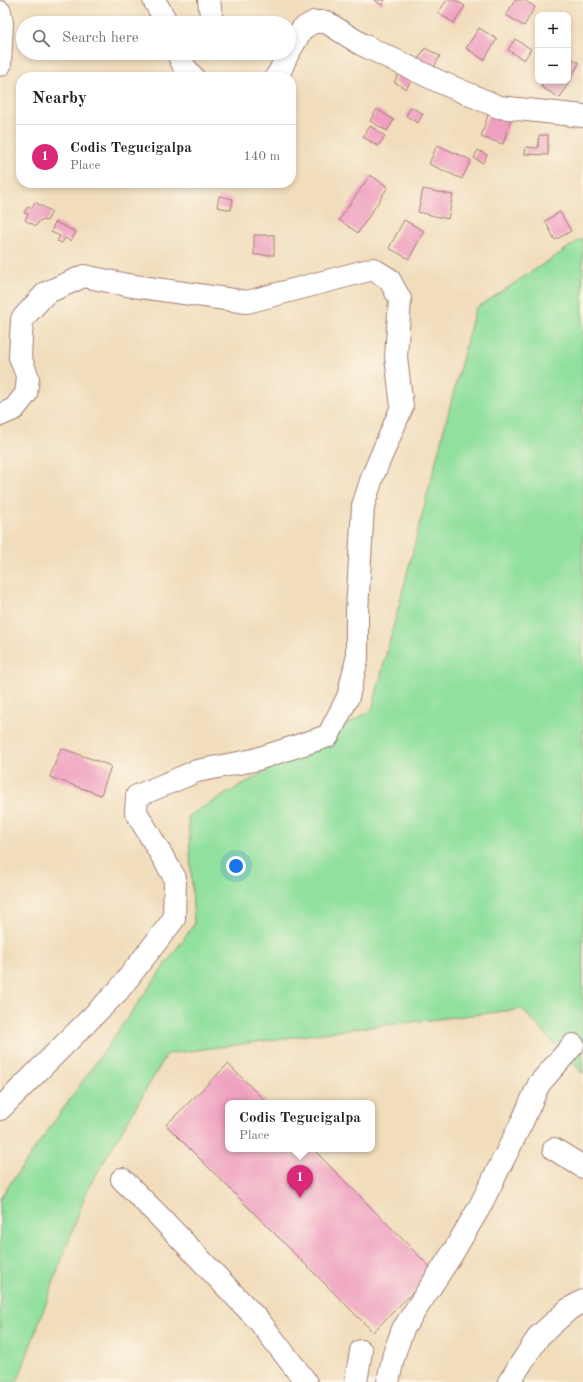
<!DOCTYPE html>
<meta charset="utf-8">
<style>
body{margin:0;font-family:"Old Standard TT",serif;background:#f6f6f6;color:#222}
.controls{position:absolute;right:12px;top:12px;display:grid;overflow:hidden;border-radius:8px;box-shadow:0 2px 6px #0003}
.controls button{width:36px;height:36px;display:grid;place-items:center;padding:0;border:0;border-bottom:1px solid #e0e0e0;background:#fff;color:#222;font:20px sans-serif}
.you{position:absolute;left:236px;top:866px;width:14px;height:14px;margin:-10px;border:3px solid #fff;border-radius:50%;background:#1a73e8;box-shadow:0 0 0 6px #1a73e833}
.badge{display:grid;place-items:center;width:26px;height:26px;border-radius:50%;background:#db2777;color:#fff;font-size:13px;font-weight:700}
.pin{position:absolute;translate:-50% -33px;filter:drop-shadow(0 1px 2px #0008)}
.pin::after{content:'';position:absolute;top:21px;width:14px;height:12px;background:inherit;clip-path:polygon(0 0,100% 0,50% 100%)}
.popup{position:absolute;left:225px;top:1100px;width:150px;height:52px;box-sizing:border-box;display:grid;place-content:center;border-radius:8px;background:#fff;filter:drop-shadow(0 1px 3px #0005);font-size:13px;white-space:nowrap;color:#767676}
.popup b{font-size:15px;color:#222}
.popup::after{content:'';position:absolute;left:50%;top:100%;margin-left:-8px;border:8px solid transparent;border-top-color:#fff}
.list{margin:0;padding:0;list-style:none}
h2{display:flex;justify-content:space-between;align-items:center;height:52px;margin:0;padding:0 16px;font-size:17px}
h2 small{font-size:13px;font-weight:400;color:#767676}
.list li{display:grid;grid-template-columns:26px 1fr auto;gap:12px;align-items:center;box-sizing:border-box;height:64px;padding:0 16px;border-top:1px solid #e0e0e0}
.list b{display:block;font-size:15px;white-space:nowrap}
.list p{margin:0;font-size:13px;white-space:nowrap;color:#767676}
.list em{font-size:13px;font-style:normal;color:#767676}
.icon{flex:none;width:22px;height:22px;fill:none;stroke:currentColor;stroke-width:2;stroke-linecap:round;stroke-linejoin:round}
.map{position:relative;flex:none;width:583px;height:1382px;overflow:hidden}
.search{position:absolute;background:#fff;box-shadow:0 2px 6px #0003;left:16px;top:16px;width:280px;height:44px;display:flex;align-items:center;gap:10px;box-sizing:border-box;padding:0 14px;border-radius:22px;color:#767676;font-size:15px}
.panel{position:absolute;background:#fff;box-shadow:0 2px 6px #0003;left:16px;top:72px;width:280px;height:116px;border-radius:16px}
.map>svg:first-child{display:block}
.green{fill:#91e09e;stroke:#6e8064}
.building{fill:#efa0c0}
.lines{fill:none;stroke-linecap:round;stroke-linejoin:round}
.minor-casing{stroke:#9e7e74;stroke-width:24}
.minor{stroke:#fff;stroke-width:22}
</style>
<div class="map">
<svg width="583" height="1382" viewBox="0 0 583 1382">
<rect width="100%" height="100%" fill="#fcf5e5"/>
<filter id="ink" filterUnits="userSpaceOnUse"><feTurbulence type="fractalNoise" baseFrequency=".025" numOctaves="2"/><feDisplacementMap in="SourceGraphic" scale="8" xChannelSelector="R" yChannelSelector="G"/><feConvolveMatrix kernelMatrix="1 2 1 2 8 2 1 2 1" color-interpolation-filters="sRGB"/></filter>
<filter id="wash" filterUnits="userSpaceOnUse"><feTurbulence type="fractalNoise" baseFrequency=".012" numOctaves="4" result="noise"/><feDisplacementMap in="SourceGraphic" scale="16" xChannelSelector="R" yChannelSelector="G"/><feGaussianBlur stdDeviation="0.9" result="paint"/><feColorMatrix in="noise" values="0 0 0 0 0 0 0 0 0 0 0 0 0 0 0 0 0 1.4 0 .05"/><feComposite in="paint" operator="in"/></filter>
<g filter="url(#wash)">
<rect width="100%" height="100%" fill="#f1ddbc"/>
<path class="green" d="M583,238V1074L522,1009L353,1029L167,1054L87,1190L18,1380L17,1382H0V1198L194,924L188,816L372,710L475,309Z"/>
<g id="blocks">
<g class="building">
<path d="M374,0H385L382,5Z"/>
<path d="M447,0H455L465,6L454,23L438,13Z"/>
<path d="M515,0H524L535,7L524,26L506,15Z"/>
<path d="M479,28L497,39L484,60L466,48Z"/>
<path d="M515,39L531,49L524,60L508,50Z"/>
<path d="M425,48L440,56L433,69L418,60Z"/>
<path d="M568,56L579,63L560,98L541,87L544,81H568Z"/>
<path d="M402,69L414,76L406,89L394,82Z"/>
<path d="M411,107L423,114L418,123L406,116Z"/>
<path d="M377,109L394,120L387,131L370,121Z"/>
<path d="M489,111L511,118L503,144L481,137Z"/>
<path d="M370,126L385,136L378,146L363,137Z"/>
<path d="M539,135H548V155L525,154L526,147L538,148Z"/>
<path d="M437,145L471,160L462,179L429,164Z"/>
<path d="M478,150L487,155L483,163L474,158Z"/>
<path d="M370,175L388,187L358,233L339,220Z"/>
<path d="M423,189L453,195L448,219L418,212Z"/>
<path d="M219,196L233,199L231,210L217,207Z"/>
<path d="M35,202L52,212L47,221L40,220L36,226L25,220L28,214L24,213L28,206L32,208Z"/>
<path d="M560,212L571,231L555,240L545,221Z"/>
<path d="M404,220L424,231L409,259L389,248Z"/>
<path d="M55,222L76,232L71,241L65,238L62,243L57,241L60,236L51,232Z"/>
<rect x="254" y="235" width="20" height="20"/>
<path d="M61,748L111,766L101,795L50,777Z"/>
<path d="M228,1064L267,1103H228V1149H313L434,1271L373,1332L166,1125Z"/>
</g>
</g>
</g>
<g filter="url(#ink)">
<use href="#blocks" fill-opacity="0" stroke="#9e7e74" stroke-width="1"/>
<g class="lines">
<g class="minor-casing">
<g id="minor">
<path d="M154,0L167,23"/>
<path d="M209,0L212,23"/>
<path d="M0,12L2,23L0,65"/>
<path d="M289,52L302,29L314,22H326L361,44L440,82L499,107L583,116"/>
<path d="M178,53L183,65L193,77"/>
<path d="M276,77L281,69L288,53"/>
<path d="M0,415L14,409L26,394L28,378L20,357L22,319L46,293L84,276L127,285L247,302L373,269L389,279L400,299L396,357L402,407L373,475L363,506L357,612V659L348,697L328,736L254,760L197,771L137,796L136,812L175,878L174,919L118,991L0,1109"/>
<path d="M554,1149L583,1167"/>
<path d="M122,1179L158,1215L259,1321L306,1382"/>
<path d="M356,1382L361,1351"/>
<path d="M388,1382L394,1354L403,1329L452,1254L479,1208L522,1122L539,1084L573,1045"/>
<path d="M509,1382L539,1336L569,1309L583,1301"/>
</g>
</g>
<use href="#minor" class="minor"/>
</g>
</g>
</svg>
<div class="controls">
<button>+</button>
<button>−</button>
</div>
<div class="you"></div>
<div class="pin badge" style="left:300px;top:1198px">1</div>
<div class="popup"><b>Codis Tegucigalpa</b>Place</div>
<div class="search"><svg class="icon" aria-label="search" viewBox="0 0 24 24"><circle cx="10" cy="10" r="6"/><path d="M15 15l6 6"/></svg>Search here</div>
<section class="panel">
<h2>Nearby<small></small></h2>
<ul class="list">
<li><span class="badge">1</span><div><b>Codis Tegucigalpa</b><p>Place</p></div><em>140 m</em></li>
</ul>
</section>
</div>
